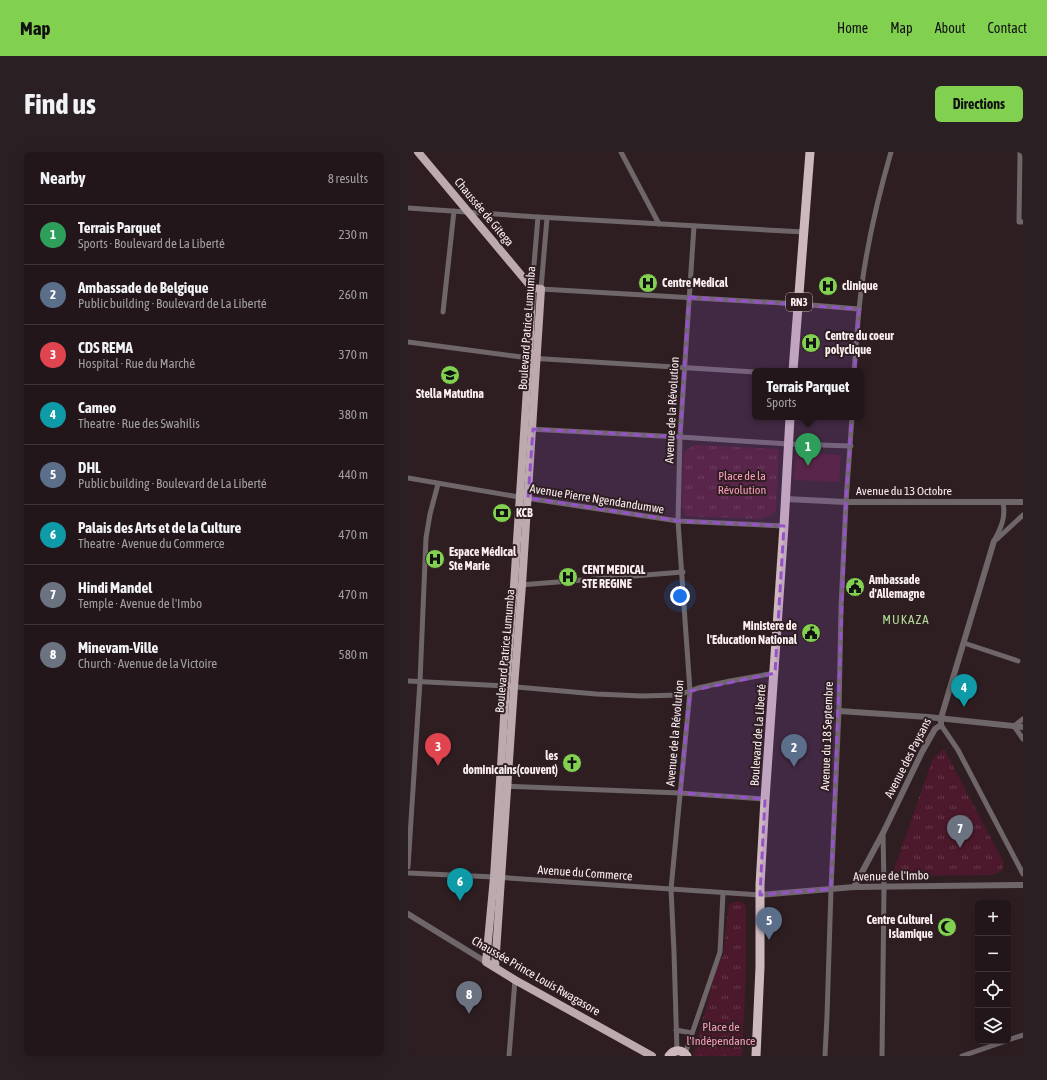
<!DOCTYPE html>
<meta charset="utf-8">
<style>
body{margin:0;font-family:"Asap Condensed",sans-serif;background:#2a1f23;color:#f1f3f6}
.controls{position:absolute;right:12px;bottom:12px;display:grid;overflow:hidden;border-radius:6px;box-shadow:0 4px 16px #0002}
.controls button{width:36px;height:36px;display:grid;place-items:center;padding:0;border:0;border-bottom:1px solid #3f3539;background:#22161a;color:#f1f3f6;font:20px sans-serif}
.you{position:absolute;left:272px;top:444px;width:14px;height:14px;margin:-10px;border:3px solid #fff;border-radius:50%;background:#1a73e8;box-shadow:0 0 0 6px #1a73e833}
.badge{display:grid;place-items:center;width:26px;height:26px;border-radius:50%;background:#81d050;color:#fff;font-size:13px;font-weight:700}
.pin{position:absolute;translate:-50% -33px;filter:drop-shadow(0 1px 2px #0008)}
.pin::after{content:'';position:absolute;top:21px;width:14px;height:12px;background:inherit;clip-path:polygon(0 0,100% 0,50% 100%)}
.popup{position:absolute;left:344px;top:216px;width:112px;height:52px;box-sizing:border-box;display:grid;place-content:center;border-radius:6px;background:#22161a;filter:drop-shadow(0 1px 3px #0005);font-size:13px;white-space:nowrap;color:#a29fa2}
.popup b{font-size:15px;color:#f1f3f6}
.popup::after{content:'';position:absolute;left:50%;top:100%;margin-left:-8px;border:8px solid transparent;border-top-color:#22161a}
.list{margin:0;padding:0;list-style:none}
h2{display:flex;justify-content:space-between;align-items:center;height:52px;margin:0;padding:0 16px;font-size:17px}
h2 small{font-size:13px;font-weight:400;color:#a29fa2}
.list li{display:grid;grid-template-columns:26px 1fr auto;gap:12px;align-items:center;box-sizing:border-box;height:60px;padding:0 16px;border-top:1px solid #3f3539}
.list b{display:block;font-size:15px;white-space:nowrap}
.list p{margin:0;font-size:13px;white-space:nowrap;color:#a29fa2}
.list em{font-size:13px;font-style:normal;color:#a29fa2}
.icon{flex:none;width:22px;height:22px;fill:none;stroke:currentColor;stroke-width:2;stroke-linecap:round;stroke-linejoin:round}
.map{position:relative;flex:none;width:615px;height:904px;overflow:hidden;border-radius:6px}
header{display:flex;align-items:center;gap:24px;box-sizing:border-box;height:56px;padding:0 20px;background:#81d050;color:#111}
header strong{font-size:19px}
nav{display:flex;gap:22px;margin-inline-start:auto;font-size:14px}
.intro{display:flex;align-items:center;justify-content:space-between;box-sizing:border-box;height:96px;padding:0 24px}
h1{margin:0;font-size:28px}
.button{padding:10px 18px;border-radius:6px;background:#81d050;color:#111;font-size:14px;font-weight:700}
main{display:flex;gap:24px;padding:0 24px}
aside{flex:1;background:#22161a;border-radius:6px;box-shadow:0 4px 16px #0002}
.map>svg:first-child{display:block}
.grass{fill:url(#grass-tufts)}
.garden{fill:#4b192b}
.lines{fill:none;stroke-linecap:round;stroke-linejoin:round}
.minor{stroke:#6f6669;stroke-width:5}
.tertiary{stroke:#6f6669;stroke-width:6}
.primary{stroke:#bdaaaf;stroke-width:8}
.trunk{stroke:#ccb8bd;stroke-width:9}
.marked{fill:#9553c9;fill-opacity:0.2;stroke:#9553c9;stroke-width:3;stroke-dasharray:8 5;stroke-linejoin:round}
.labels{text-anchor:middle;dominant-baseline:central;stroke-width:4;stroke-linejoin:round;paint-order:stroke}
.shield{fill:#2e1e22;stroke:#beb0b4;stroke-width:1}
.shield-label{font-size:11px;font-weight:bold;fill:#fbeff2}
.street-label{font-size:12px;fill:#fbeff2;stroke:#2e1e22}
.poi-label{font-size:12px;font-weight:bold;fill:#fbeff2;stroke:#2e1e22;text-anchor:start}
.park-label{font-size:12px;fill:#fd9fbb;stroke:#2e1e22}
.neighbourhood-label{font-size:13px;letter-spacing:1px;fill:#afdb99;stroke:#2e1e22}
</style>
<header>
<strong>Map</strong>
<nav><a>Home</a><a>Map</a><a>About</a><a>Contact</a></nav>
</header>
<div class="intro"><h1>Find us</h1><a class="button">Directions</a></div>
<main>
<aside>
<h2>Nearby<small>8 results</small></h2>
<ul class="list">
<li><span class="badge" style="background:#2e9e5b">1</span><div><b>Terrais Parquet</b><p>Sports · Boulevard de La Liberté</p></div><em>230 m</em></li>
<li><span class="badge" style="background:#5c6f8a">2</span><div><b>Ambassade de Belgique</b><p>Public building · Boulevard de La Liberté</p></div><em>260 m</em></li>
<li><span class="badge" style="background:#e0444e">3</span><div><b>CDS REMA</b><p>Hospital · Rue du Marché</p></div><em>370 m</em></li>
<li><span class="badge" style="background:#0f9aa8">4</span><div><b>Cameo</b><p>Theatre · Rue des Swahilis</p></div><em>380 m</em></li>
<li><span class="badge" style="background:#5c6f8a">5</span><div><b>DHL</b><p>Public building · Boulevard de La Liberté</p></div><em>440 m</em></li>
<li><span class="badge" style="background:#0f9aa8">6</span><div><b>Palais des Arts et de la Culture</b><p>Theatre · Avenue du Commerce</p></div><em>470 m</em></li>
<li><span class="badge" style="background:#6b7280">7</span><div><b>Hindi Mandel</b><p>Temple · Avenue de l'Imbo</p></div><em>470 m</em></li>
<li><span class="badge" style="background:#6b7280">8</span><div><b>Minevam-Ville</b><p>Church · Avenue de la Victoire</p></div><em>580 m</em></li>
</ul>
</aside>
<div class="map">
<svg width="615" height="904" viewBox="0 0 615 904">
<defs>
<pattern id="grass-tufts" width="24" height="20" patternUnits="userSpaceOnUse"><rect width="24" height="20" fill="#4b192b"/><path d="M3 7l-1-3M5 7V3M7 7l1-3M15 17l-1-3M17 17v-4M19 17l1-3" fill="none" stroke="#663b4a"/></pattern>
</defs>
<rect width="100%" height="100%" fill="#2e1e22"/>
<g class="grass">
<path d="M286,293L371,297L368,358L364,363L352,367L278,364L273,355L276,300Z"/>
<path d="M536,597L596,711L594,719L584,723L486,724L485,720L525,606Z"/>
<path d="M330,749L336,752L338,755V817L334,904H285L309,815L315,804L321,752Z"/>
</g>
<path class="garden" d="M388,300L433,303L431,330L386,328Z"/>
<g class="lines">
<g class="minor">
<path d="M213,0L251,72"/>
<path d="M612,0L611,70H615"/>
<path d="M0,56L130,65L396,80"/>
<path d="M139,66L133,137L391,152L451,157"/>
<path d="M124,136L130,65"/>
<path d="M35,160L46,59"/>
<path d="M0,190L121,206L347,220"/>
<path d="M446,219C448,199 449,178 451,158C456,104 468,52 483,0"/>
<path d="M121,277L272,285L381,292L443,294"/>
<path d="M0,326L111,345L270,369L376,374"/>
<path d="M589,387L615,363"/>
<path d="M586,389C593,376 598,365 595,351"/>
<path d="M112,433L275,420"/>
<path d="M556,491L610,509"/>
<path d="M0,529L98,534L188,542L234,544L271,543L290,536L322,529L367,521"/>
<path d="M615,567L606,574L615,587"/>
<path d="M533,573L550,598L615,722"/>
<path d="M96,634L272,641L357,647"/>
<path d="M0,715L12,529L18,386L22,362L30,332"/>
<path d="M0,721L86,725L352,743"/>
<path d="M268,878L284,881"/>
<path d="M600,888L615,883"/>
<path d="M269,899L266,800L263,737L282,539L270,369L272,285L286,74"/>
<path d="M277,902L312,800L315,741"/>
<path d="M101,904L107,828"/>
<path d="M417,904L419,864L423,737L431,559L433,456L438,350L444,265"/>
<path d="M474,904L476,735L475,681"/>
<path d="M554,904L598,889"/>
</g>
<g class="tertiary">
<path d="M378,347L438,350H615"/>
<path d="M431,559L520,565L615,575"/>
<path d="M446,735L475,681L514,600L527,577L533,573V566L586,389"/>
<path d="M352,743L446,735L615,733"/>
<path d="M0,762L78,810"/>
</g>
<g class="primary">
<path d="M10,0L124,136"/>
<path d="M124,136L121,206L106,434L98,534L86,725L78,810L107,828L244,904"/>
<path d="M87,815L106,535L114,433L133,137L124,136"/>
</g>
<g class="trunk">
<path d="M385,219L402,0"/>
<path d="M261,904C266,897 274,897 279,904"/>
<path d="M348,904L352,815V733L357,647L376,374L382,265"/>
</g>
</g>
<path class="marked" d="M281,145L451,157L438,350L423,737L352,743L357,647L272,641L282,539L367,521L376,374L270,369L120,346L125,277L272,285Z"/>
<defs>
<g id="hospital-disc" transform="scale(1)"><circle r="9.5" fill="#81d050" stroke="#2e1e22"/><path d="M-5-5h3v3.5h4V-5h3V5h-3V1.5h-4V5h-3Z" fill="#111"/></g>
<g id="school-disc" transform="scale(1)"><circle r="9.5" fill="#81d050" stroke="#2e1e22"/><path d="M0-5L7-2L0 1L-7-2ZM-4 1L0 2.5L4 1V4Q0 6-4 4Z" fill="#111"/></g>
<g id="bank-disc" transform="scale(1)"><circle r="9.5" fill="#81d050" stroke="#2e1e22"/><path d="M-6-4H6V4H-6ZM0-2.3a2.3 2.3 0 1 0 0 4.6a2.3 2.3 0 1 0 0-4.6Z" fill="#111"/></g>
<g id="civic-disc" transform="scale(1)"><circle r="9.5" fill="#81d050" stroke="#2e1e22"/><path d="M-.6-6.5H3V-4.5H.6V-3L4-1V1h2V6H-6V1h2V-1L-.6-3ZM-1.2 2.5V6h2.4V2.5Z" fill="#111"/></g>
<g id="church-disc" transform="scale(1)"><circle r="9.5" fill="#81d050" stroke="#2e1e22"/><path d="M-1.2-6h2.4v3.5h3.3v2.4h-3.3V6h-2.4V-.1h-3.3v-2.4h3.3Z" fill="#111"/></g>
<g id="mosque-disc" transform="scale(1)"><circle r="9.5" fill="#81d050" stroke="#2e1e22"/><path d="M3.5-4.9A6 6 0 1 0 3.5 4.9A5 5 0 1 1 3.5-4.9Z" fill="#111"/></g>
</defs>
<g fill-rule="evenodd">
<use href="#hospital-disc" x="240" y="131"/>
<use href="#hospital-disc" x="420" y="134"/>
<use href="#hospital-disc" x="403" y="191"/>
<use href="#school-disc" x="42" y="223"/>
<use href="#bank-disc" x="94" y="361"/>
<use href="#hospital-disc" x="27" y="407"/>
<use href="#hospital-disc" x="160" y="425"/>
<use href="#civic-disc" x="447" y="435"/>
<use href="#civic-disc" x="403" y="481"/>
<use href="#church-disc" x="164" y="611"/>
<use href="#mosque-disc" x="539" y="775"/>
</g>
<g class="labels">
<rect class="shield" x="378" y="141" width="26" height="18" rx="3"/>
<g class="shield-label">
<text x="391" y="150">RN3</text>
</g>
<g class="street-label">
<text transform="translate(76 60) rotate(50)">Chaussée de Gitega</text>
<text transform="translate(119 176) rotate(-86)">Boulevard Patrice Lumumba</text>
<text transform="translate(264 258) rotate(-87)">Avenue de la Révolution</text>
<text x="496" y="339">Avenue du 13 Octobre</text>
<text transform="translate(189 347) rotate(9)">Avenue Pierre Ngendandumwe</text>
<text transform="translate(97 499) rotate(-85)">Boulevard Patrice Lumumba</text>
<text transform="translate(267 581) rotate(-85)">Avenue de la Révolution</text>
<text transform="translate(350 583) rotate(-86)">Boulevard de La Liberté</text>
<text transform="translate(419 584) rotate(-88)">Avenue du 18 Septembre</text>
<text transform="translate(500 606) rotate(-63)">Avenue des Paysans</text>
<text transform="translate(177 721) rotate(4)">Avenue du Commerce</text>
<text transform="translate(483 724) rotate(-1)">Avenue de l'Imbo</text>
<text transform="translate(128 824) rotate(30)">Chaussée Prince Louis Rwagasore</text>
</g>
<g class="poi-label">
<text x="254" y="131">Centre Medical</text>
<text x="434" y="134">clinique</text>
<text x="417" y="184">Centre du coeur<tspan x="417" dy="14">polyclique</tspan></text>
<text x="42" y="242" text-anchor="middle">Stella Matutina</text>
<text x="108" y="361">KCB</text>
<text x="41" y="400">Espace Médical<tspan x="41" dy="14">Ste Marie</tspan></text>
<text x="174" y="418">CENT MEDICAL<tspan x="174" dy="14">STE REGINE</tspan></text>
<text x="461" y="428">Ambassade<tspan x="461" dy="14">d'Allemagne</tspan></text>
<text x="389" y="474" text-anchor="end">Ministere de<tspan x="389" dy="14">l'Education National</tspan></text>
<text x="150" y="604" text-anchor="end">les<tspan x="150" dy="14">dominicains(couvent)</tspan></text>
<text x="525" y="768" text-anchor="end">Centre Culturel<tspan x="525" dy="14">Islamique</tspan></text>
</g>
<g class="park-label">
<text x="334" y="324">Place de la<tspan x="334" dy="14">Révolution</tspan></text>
<text x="313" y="875">Place de<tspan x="313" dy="14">l'Indépendance</tspan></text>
</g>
<g class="neighbourhood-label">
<text x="498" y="467">MUKAZA</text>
</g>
</g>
</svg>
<div class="controls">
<button>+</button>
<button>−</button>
<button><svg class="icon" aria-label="locate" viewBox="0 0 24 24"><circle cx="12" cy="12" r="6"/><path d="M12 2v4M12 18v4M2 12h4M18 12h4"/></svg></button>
<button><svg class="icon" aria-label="layers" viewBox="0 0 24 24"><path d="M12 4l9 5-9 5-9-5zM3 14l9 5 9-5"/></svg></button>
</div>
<div class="you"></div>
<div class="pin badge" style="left:400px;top:314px;background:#2e9e5b">1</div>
<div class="popup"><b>Terrais Parquet</b>Sports</div>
<div class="pin badge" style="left:386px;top:615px;background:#5c6f8a">2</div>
<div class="pin badge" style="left:30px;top:614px;background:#e0444e">3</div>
<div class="pin badge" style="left:556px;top:555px;background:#0f9aa8">4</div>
<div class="pin badge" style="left:361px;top:788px;background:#5c6f8a">5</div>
<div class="pin badge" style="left:52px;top:749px;background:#0f9aa8">6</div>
<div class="pin badge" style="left:552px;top:696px;background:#6b7280">7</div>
<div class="pin badge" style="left:61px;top:862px;background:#6b7280">8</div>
</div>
</main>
